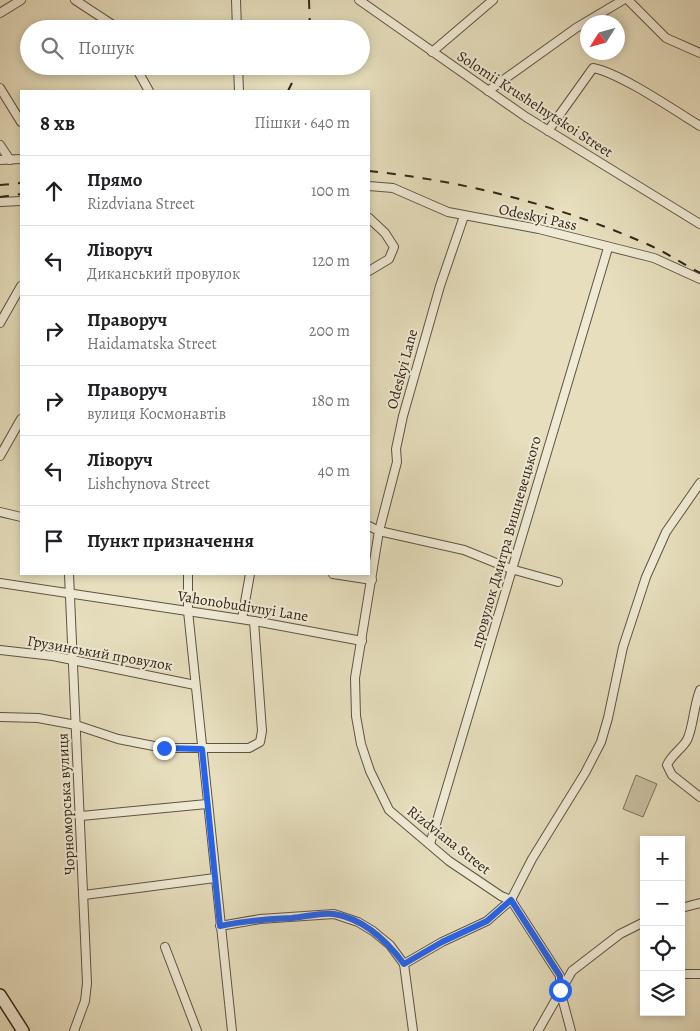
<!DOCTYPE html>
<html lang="uk">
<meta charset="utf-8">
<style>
body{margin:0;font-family:Alegreya,serif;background:#f2f2f2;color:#202124}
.controls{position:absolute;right:15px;bottom:15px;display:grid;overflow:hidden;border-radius:0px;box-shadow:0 2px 8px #0003}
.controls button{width:45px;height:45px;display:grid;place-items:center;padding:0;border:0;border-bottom:1px solid #e0e0e0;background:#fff;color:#202124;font:25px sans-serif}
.compass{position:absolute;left:580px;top:15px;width:45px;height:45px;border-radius:50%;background:#fff;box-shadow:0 2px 8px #0003;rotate:233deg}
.stop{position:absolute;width:15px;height:15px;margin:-11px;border:4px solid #2563eb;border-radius:50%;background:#fff}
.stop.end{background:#2563eb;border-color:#fff;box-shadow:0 1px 5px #0008}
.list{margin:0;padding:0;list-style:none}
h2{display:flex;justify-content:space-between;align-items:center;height:65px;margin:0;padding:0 20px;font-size:21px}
h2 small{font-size:16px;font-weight:400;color:#757577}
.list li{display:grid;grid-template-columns:32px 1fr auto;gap:15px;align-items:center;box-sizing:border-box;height:70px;padding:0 20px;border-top:1px solid #e0e0e0}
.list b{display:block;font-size:19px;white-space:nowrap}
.list p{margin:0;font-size:16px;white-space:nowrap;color:#757577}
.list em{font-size:16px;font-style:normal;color:#757577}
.icon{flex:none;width:28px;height:28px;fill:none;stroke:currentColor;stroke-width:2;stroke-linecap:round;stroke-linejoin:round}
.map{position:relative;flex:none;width:700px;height:1031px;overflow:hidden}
.search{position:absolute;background:#fff;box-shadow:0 2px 8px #0003;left:20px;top:20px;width:350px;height:55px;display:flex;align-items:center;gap:12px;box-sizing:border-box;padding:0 18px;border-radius:28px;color:#757577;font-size:19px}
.panel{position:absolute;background:#fff;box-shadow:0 2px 8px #0003;left:20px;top:90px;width:350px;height:485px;border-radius:0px}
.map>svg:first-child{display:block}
.green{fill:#c8bfa1;stroke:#7e725e}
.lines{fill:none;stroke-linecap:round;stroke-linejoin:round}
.minor-casing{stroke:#605343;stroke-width:10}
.secondary-casing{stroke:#34251a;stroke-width:14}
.minor{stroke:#efead4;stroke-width:8}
.secondary{stroke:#efead4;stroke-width:11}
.rail{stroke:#34251a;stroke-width:2;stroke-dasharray:9 9;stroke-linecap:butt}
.route{stroke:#2563eb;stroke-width:6}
.labels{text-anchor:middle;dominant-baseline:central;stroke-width:4;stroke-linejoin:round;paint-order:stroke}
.street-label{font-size:15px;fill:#34251a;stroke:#efead4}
</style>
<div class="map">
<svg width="700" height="1031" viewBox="0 0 700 1031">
<rect width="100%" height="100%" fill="#e6debd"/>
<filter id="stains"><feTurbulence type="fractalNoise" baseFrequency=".004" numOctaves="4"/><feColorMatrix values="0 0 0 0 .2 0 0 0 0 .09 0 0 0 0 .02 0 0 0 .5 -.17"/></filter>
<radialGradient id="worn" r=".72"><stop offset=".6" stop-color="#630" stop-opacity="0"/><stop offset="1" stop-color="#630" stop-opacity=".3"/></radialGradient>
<path class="green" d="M636,775L657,784L643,817L623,809Z"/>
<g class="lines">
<g class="minor-casing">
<g id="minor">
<path d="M75,0L113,25L115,29"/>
<path d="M236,0L237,29"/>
<path d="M359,0L526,117L700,224"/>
<path d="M628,0L666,38L700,53"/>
<path d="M0,13L21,0"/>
<path d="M432,52L493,0"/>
<path d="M135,66L149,91"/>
<path d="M238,66L239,91"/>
<path d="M0,88L21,122"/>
<path d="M488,91L576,28L623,0"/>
<path d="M548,131L593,68C620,73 674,110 700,126"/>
<path d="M0,145L10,160"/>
<path d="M0,160L21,159"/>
<path d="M369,186L393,188L448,212L539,229L654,258L700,279"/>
<path d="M0,202L21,201"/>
<path d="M464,216L440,286L403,416L396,449L397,462L379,531L355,678L356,716L361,744L370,771L389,810L449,861L501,896L511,900L560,976V990L571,1031"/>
<path d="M369,218L385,233L394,247L389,259L369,271"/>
<path d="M0,323L21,286"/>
<path d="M0,456L21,419"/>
<path d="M0,512L21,517"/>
<path d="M369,526L379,531L464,550L511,569L558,582"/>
<path d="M69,574L87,983L85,1001L74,1031"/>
<path d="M188,574V611L232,1031"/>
<path d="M333,574L372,580"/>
<path d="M0,583L254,621L362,641"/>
<path d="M242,619L250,574"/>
<path d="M0,650L53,656L195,685"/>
<path d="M700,690C694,704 693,729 687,740C682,749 672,754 667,765L672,775L700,797"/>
<path d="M0,717L38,718L76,725L118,739L164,748H249L260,742L262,731L254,621"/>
<path d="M81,816L207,804"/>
<path d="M430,844L608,248"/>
<path d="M84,895L215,878"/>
<path d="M681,908L700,903"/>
<path d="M220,926L260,919L334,914L358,922L373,931L390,945L404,964L413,1031"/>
<path d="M165,947L197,1031"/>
<path d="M404,964L442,942L487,921L511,900L532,859L585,773L601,742L608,718L623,647L646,577L666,532L700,483"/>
<path d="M681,974H700"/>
<path d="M538,1031L572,971L620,934L644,922"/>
</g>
</g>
<g class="secondary-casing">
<path id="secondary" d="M0,995L23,1031"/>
</g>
<use href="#minor" class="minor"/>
<use href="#secondary" class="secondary"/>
<g class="rail">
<path d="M309,0L310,29"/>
<path d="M288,91L300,66"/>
<path d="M369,171C464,181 558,205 647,244C665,252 682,263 700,273"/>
<path d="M0,185L21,183"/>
<path d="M0,197L21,194"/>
</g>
</g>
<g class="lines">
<path class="route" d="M164,748L202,749L220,926C244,921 268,919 292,918C306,917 322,912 334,914C365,919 387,941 404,964L442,942L487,921L511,900L560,976V990"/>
</g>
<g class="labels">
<g class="street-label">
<text transform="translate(535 104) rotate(33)">Solomii Krushelnytskoi Street</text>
<text transform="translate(538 217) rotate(12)">Odeskyi Pass</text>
<text transform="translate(402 369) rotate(-75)">Odeskyi Lane</text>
<text transform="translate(506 542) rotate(-74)">провулок Дмитра Вишневецького</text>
<text transform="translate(243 606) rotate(9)">Vahonobudivnyi Lane</text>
<text transform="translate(100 653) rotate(10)">Грузинський провулок</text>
<text transform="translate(66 804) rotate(-93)">Чорноморська вулиця</text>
<text transform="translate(449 840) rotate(38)">Rizdviana Street</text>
</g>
</g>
<rect width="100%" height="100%" filter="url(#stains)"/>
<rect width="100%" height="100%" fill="url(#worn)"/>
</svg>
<div class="controls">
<button>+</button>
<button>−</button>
<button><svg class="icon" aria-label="locate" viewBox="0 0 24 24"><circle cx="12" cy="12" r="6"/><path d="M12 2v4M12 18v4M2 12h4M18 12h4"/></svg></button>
<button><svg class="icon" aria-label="layers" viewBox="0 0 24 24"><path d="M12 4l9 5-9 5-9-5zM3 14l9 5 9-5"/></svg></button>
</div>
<svg class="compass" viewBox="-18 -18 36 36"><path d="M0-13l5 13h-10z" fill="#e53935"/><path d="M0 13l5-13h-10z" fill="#757577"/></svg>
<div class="stop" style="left:560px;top:990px"></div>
<div class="stop end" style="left:164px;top:748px"></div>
<div class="search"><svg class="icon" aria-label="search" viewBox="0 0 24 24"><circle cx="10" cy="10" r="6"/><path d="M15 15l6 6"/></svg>Пошук</div>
<section class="panel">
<h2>8 хв<small>Пішки · 640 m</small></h2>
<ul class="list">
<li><svg class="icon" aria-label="ahead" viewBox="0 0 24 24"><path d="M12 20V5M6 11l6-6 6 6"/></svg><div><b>Прямо</b><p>Rizdviana Street</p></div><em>100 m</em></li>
<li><svg class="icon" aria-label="left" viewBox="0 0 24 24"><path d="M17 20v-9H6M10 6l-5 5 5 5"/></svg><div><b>Ліворуч</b><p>Диканський провулок</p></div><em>120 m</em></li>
<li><svg class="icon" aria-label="right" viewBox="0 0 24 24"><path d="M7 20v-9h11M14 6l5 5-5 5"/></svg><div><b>Праворуч</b><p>Haidamatska Street</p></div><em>200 m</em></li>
<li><svg class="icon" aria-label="right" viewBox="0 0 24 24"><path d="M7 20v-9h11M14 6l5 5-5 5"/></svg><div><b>Праворуч</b><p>вулиця Космонавтів</p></div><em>180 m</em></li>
<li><svg class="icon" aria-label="left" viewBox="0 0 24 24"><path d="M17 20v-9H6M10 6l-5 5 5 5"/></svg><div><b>Ліворуч</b><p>Lishchynova Street</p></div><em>40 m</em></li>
<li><svg class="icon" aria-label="arrive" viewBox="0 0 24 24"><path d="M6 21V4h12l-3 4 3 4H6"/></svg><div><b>Пункт призначення</b></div></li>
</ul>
</section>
</div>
